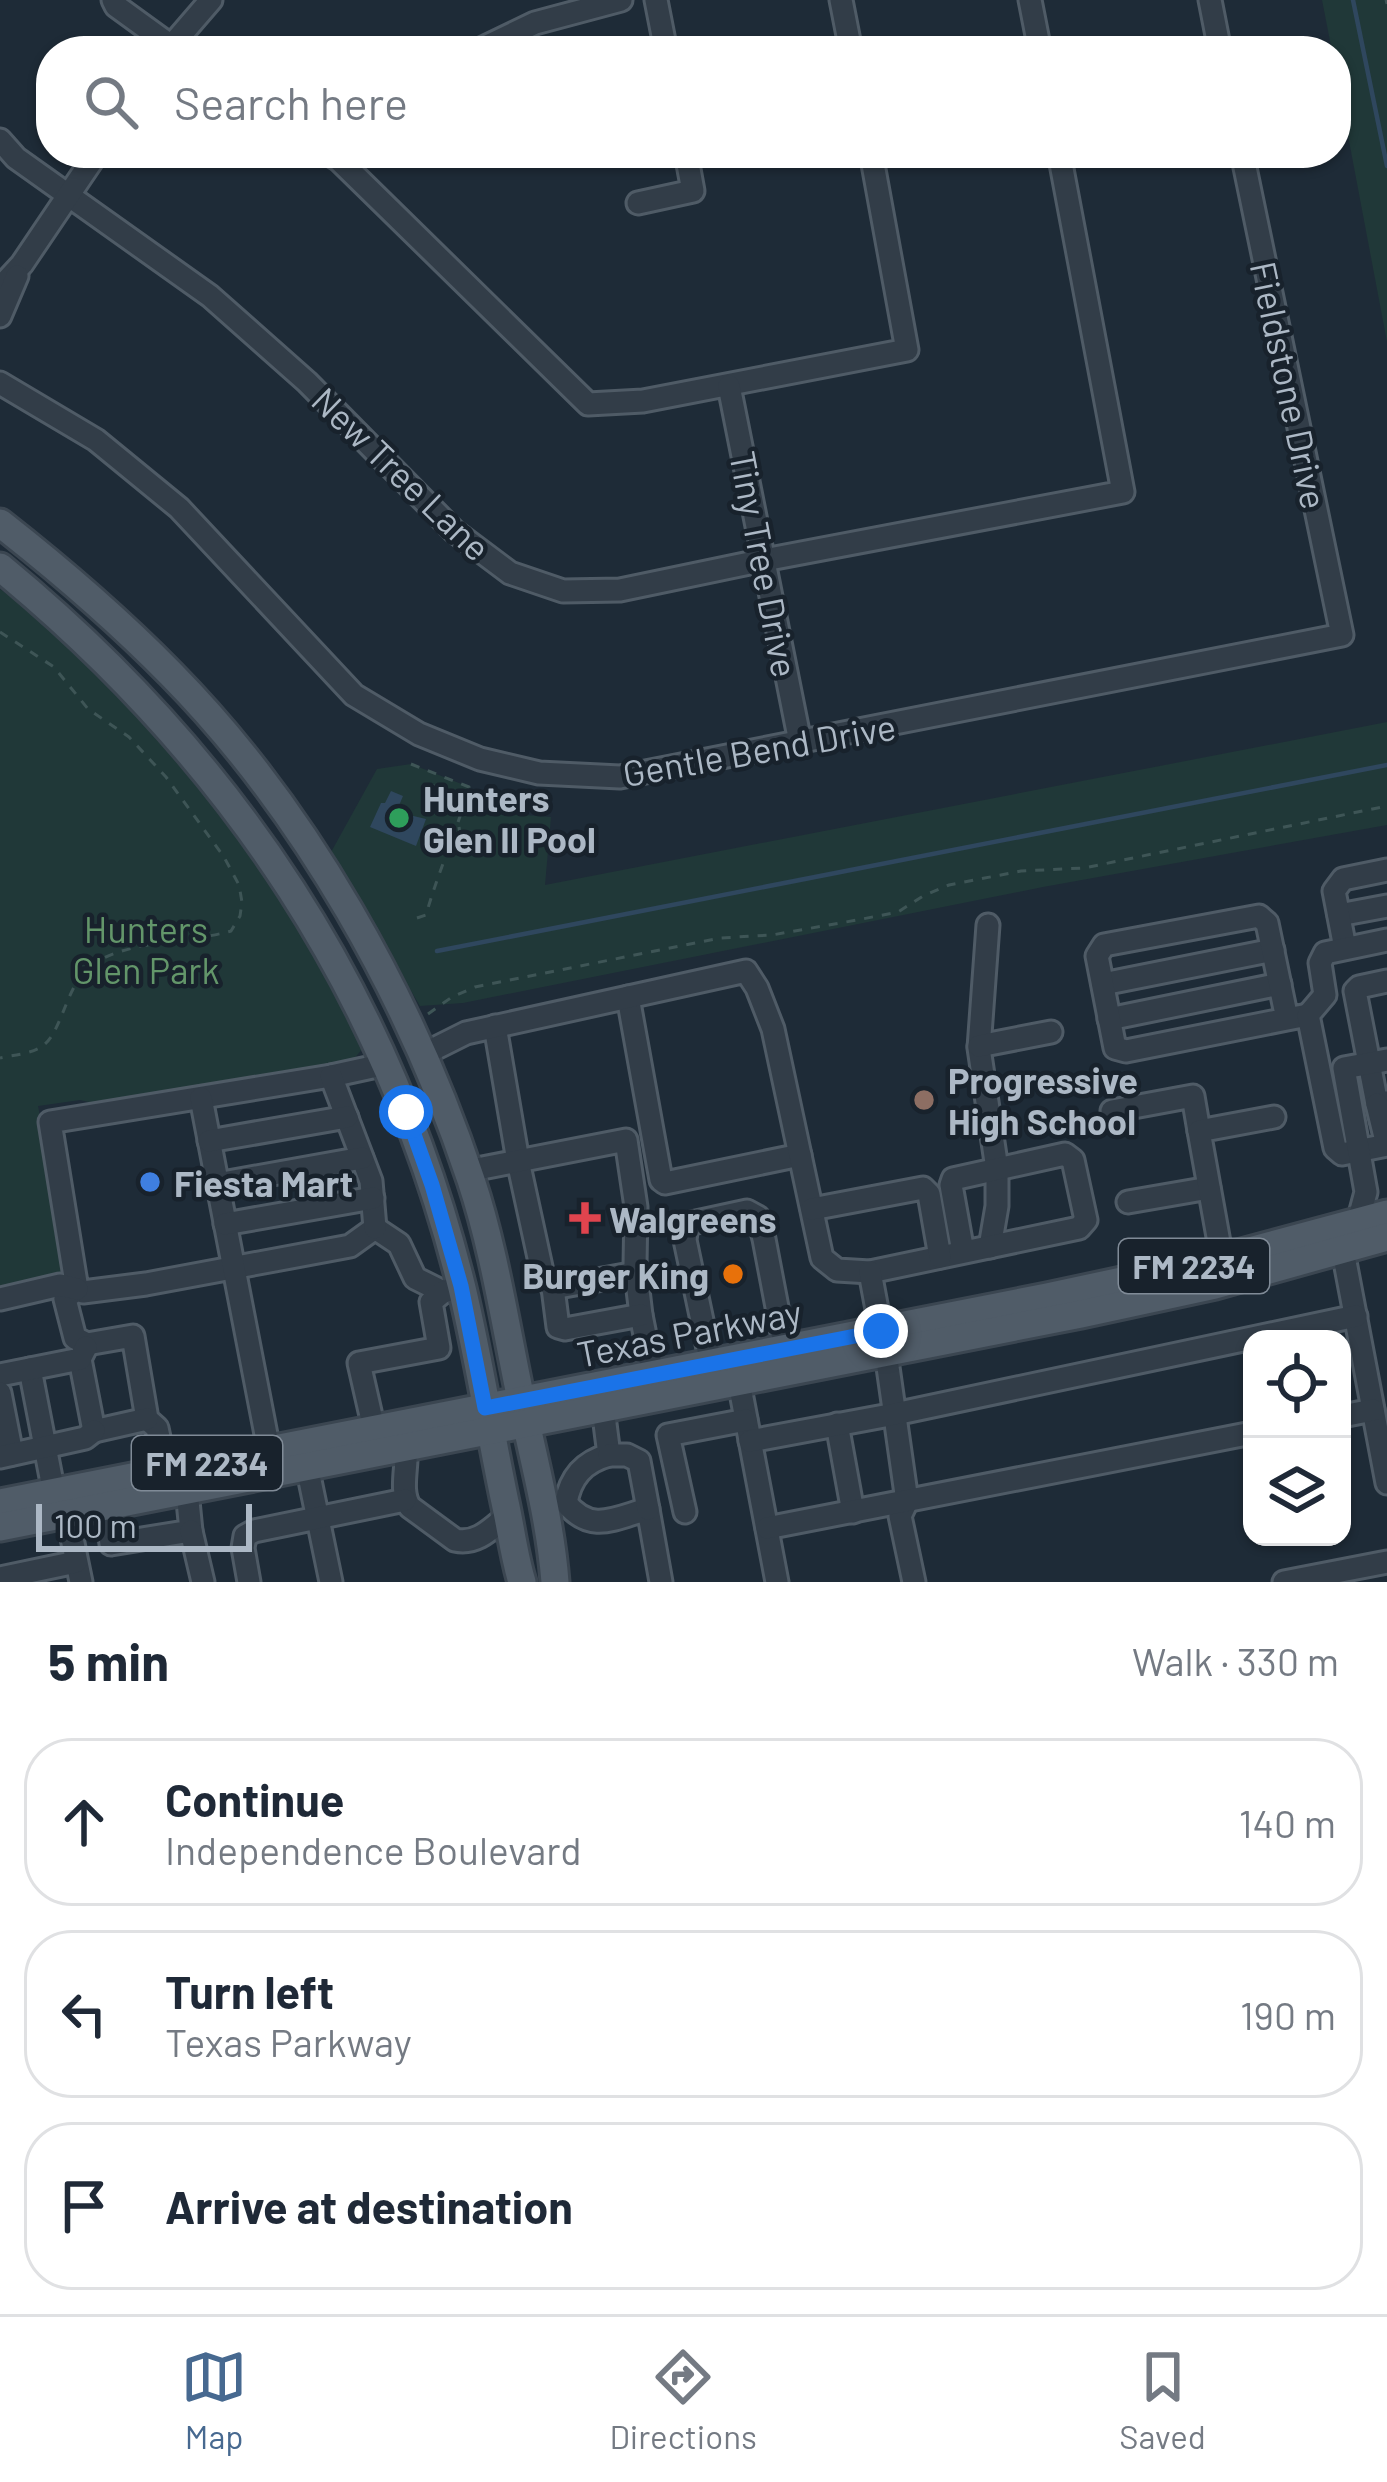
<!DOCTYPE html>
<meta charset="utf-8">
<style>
body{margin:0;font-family:Barlow,sans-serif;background:#f2f2f3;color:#1f2937}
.controls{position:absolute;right:36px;bottom:36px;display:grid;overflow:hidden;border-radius:24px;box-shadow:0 3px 9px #0004}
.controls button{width:108px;height:108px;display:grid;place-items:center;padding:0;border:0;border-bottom:3px solid #e0e1e3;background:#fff;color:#1f2937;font:60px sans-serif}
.scale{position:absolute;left:36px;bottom:30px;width:216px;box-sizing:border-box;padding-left:12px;border:6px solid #acb8c5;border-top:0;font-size:33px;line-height:42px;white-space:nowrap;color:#acb8c5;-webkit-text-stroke:9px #18222c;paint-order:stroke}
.stop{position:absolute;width:36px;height:36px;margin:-27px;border:9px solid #1a73e8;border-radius:50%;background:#fff}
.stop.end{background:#1a73e8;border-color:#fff;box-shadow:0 3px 12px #0008}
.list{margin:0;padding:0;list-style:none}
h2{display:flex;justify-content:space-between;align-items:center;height:156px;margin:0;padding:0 48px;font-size:51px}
h2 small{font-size:39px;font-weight:400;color:#747a83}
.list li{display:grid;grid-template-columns:78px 1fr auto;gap:36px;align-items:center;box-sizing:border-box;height:168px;margin:0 24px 24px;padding:0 24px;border:3px solid #e0e1e3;border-radius:48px}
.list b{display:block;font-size:45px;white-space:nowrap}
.list p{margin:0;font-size:39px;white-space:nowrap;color:#747a83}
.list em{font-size:39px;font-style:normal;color:#747a83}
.icon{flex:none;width:66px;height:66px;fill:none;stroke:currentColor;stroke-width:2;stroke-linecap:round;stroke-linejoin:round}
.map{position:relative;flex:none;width:1387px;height:1582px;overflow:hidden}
.search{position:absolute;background:#fff;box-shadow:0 3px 9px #0004;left:36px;right:36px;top:36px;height:132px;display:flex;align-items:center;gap:30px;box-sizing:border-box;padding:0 42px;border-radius:48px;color:#747a83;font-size:45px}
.sheet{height:732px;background:#fff}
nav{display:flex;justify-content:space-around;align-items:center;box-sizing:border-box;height:168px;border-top:3px solid #e0e1e3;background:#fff;font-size:33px;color:#747a83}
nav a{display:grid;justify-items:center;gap:6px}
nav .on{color:#476990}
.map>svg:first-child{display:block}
.green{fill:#203838}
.water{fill:#2f475e}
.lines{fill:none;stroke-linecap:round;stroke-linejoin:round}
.stream{stroke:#2f475e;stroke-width:4.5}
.minor-casing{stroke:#4f5b66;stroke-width:27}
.major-casing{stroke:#3b4651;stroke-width:33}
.path{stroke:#3e5556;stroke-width:3;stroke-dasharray:9 9;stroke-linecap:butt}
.minor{stroke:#323d48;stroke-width:21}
.major{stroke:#505c68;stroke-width:27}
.route{stroke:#1a73e8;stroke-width:15}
.leisure-dot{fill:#2e9e5b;stroke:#18222c;stroke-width:4.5}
.education-dot{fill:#8d6e63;stroke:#18222c;stroke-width:4.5}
.shop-dot{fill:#3f7fe0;stroke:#18222c;stroke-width:4.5}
.health-dot{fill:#e0444e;stroke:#18222c;stroke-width:4.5}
.food-dot{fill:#e8710a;stroke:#18222c;stroke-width:4.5}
.labels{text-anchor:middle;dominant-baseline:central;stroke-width:9;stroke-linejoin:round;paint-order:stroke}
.shield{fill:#18222c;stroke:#808b97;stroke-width:3}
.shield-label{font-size:33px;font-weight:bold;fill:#acb8c5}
.street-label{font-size:36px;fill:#acb8c5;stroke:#18222c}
.poi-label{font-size:36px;font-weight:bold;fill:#acb8c5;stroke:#18222c;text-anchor:start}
.park-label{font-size:36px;fill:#63966a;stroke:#18222c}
</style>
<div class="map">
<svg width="1387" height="1582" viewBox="0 0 1387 1582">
<rect width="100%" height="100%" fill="#1e2b37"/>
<g class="green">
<path d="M1322,0H1387V342L1336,72V51H1332Z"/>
<path d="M0,589L37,616L216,797L307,920L364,1047L352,1061L107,1106L80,1100L38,1106L72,1279L0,1292Z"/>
<path d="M1387,722V825L1043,887L463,1003L420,1006L330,854L377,769L411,764L469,787L472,811L551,817L545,885Z"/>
</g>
<path class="water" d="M391,791L403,796L398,808L401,813L426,819L416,846L370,827L381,803H385Z"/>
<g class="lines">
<g class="stream">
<path d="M1353,0L1387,166"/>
<path d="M437,951L1387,765"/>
</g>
<g class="minor-casing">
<g id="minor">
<path d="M113,0L116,6L178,51"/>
<path d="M656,0L666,51"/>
<path d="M841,0L851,51"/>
<path d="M1030,0L1040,51"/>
<path d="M1210,0L1220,51"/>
<path d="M167,51L211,0"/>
<path d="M477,51L535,23L621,0"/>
<path d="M0,140L16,158L210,296L307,382L454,531L510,573L563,591L620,590L764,560L1123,492L1059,153"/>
<path d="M328,153L339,160L588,404L643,401L907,350L871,153"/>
<path d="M638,203L693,191L686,153"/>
<path d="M0,288L22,264L97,153"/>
<path d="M0,316L17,276"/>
<path d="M0,383L96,440L179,508L354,695L419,734L480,759L539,773L620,777L1342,635L1242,153"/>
<path d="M729,386L800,742"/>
<path d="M1339,915L1387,906"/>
<path d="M988,925L979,1048L997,1169V1206L990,1247"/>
<path d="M1345,948L1334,891L1343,879L1387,870"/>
<path d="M1103,984L1273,950"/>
<path d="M628,997L661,1180L665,1183L800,1155"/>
<path d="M1109,1019L1280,984"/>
<path d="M1287,1019L1267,923L1259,916L1104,945L1097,956L1115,1048L1126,1051L1287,1019L1308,1015"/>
<path d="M495,1026L518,1161L543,1276L553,1288L636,1273"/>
<path d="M979,1046L1051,1032"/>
<path d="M422,1055L466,1033L746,971L757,988L773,1029L822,1258L837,1270L870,1272L1079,1228L1086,1220L1073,1160L1065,1154L953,1179L951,1185L963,1252"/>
<path d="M386,1064L331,1076L50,1122L77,1289L83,1292L146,1284L350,1246L375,1228L399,1244L415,1278L443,1292L461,1286"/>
<path d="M331,1076L371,1181L375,1228"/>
<path d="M201,1098L269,1450"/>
<path d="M1386,1102L1377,1104L1355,991L1359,987L1387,981"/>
<path d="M1377,1104L1387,1145L1342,1154L1335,1148L1308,1015L1325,995L1320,963L1325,953L1387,940"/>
<path d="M1112,1111L1193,1096L1199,1131"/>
<path d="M209,1141L347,1117"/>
<path d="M467,1171L626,1140L636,1207L635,1265L641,1315L653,1375"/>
<path d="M217,1184L362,1158"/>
<path d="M1128,1202L1209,1188"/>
<path d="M812,1209L923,1188L929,1194L940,1257"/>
<path d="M225,1224L373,1198"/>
<path d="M1360,1232L1358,1222L1366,1192L1344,1068L1387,1060"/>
<path d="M1343,1251L1387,1483"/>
<path d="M1222,1259L1199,1131L1274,1117"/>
<path d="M870,1272L881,1331"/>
<path d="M553,1288L558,1327L565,1329L641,1315"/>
<path d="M77,1289L65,1299L75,1338L87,1344L133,1336L147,1419L157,1428L166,1470"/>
<path d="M0,1299L60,1285L77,1289"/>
<path d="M886,1353L907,1501L900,1516L914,1582"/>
<path d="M80,1359L94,1431L147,1419"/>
<path d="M711,1363L685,1240L687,1224L747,1211L758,1217L764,1239L785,1349"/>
<path d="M30,1369L54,1493"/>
<path d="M0,1375L80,1359L86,1347"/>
<path d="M739,1382L777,1582"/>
<path d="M0,1393L12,1454"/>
<path d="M603,1408L609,1455C583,1462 570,1478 566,1503C591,1534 615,1518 648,1509L661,1582"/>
<path d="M1342,1416L1373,1410"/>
<path d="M837,1424L853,1512"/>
<path d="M374,1429L359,1363L439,1348L431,1302L443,1292"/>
<path d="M750,1441L895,1414L1356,1316"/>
<path d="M406,1447C408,1466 399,1491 410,1507L455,1540C477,1545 492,1528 508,1515"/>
<path d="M609,1455H627L639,1461L648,1509"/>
<path d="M0,1457L85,1438L94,1431"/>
<path d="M307,1466L331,1582"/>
<path d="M106,1506L111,1544L191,1531L187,1491"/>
<path d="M685,1512L668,1435L746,1420"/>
<path d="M67,1514L81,1582"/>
<path d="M767,1528L1252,1433"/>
<path d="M191,1531L203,1582"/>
<path d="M0,1578L76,1562"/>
<path d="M249,1582L243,1548L245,1536L254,1531L405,1500"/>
<path d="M1284,1582L1387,1562"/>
</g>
</g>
<g class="major-casing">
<g id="major">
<path d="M0,523C60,570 117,619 171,674C306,811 411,999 471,1180C493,1246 504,1317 518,1385C531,1450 550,1516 555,1582"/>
<path d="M0,567C233,759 389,994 462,1288C479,1359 490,1431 505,1502C511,1529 514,1556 522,1582"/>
<path d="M0,1503L1047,1297L1201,1264L1387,1214"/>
<path d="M0,1527L1081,1314L1215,1285L1387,1237"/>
</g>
</g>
<g class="path">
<path d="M1386,0L1387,4"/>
<path d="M0,632L54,667L88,709L129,737L166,777L224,857L239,885L242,902L240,916L231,931C189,943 129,940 93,964C67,982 63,1028 45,1044C34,1054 13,1055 0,1058"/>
<path d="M411,764L469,787C457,831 438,872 426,915L417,918"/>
<path d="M431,793L437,776"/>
<path d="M459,827L460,834L468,840"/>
<path d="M428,1014L452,997L475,987L720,938L772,935L857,920L898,912L923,896L949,885L1021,871L1084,868L1387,806"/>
</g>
<use href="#minor" class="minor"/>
<use href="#major" class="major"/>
</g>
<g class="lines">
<path class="route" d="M406,1112L432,1185L461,1286L485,1408L881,1331"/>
</g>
<circle class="leisure-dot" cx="399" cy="818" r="12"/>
<circle class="education-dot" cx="924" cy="1100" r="12"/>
<circle class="shop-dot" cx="150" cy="1182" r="12"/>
<path class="health-dot" d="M579 1200h12v12h12v12h-12v12h-12v-12h-12v-12h12z"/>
<circle class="food-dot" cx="733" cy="1274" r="12"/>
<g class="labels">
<g class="shield">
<rect x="1119" y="1239" width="150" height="54" rx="9"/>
<rect x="132" y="1436" width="150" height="54" rx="9"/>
</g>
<g class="shield-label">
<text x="1194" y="1266">FM 2234</text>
<text x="207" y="1463">FM 2234</text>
</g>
<g class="street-label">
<text transform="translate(1290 385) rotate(78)">Fieldstone Drive</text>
<text transform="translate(402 473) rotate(44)">New Tree Lane</text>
<text transform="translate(765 564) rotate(79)">Tiny Tree Drive</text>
<text transform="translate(759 749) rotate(-10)">Gentle Bend Drive</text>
<text transform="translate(689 1332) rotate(-11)">Texas Parkway</text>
</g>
<g class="poi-label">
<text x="423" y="797">Hunters<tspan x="423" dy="41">Glen II Pool</tspan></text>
<text x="948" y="1079">Progressive<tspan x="948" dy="41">High School</tspan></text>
<text x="174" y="1182">Fiesta Mart</text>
<text x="609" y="1218">Walgreens</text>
<text x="709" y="1274" text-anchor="end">Burger King</text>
</g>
<g class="park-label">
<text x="146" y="928">Hunters<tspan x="146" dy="41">Glen Park</tspan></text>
</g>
</g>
</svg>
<div class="controls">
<button><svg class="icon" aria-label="locate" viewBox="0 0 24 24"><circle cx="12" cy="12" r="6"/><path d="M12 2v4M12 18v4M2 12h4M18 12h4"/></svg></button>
<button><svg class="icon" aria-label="layers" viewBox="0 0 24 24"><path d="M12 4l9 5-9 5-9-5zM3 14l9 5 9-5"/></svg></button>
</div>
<div class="scale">100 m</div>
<div class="stop" style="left:406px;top:1112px"></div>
<div class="stop end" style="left:881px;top:1331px"></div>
<div class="search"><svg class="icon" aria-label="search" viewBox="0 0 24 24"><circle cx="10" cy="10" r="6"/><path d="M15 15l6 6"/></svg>Search here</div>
</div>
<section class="sheet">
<h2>5 min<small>Walk · 330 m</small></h2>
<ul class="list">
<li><svg class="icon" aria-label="ahead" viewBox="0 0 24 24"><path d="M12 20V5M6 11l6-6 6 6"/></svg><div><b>Continue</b><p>Independence Boulevard</p></div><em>140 m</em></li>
<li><svg class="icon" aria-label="left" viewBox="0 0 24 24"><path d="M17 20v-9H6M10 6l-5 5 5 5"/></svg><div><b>Turn left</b><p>Texas Parkway</p></div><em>190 m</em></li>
<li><svg class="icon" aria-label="arrive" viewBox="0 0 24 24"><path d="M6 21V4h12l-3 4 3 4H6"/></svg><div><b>Arrive at destination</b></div></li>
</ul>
</section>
<nav>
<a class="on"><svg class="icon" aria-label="map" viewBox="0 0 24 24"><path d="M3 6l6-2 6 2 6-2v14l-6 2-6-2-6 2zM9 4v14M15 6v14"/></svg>Map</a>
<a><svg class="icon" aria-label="directions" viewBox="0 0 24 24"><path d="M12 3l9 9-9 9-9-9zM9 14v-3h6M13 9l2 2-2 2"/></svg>Directions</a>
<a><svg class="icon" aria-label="saved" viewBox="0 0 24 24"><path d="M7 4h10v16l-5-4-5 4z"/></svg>Saved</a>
</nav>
